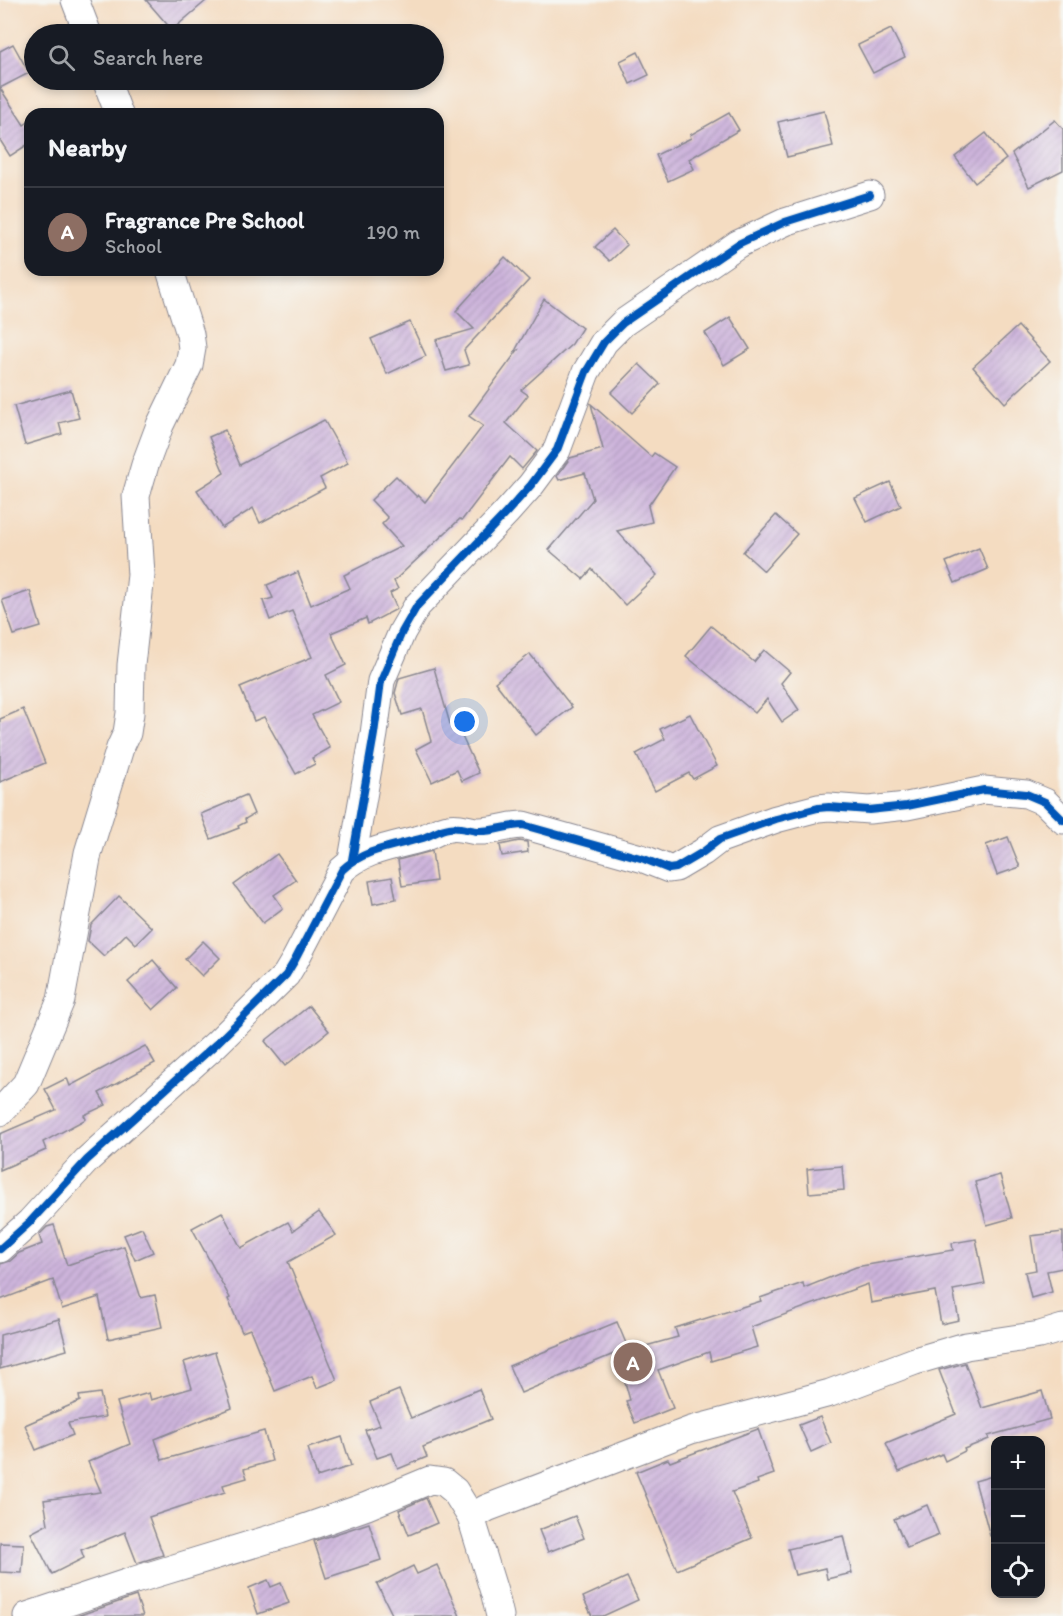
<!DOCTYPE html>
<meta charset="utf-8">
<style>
body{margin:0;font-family:Itim,sans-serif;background:#242831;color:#f1f3f6}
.controls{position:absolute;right:18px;bottom:18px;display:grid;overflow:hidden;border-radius:12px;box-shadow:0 3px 9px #0003}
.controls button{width:54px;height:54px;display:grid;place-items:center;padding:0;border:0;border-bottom:2px solid #363941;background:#171b24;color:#f1f3f6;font:30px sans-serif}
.you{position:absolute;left:465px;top:722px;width:21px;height:21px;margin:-15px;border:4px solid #fff;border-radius:50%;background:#1a73e8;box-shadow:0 0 0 9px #1a73e833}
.badge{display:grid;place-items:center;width:39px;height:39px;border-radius:50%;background:#c8321e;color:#fff;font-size:20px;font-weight:700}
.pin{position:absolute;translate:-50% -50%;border:3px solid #fff;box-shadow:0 2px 6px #0006}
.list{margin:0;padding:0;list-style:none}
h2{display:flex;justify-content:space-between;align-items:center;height:78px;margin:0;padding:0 24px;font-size:26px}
h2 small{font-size:20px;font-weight:400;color:#9ea1a6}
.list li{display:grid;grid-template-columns:39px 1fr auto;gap:18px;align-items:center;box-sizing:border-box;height:90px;padding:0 24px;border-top:2px solid #363941}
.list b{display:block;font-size:22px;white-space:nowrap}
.list p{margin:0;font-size:20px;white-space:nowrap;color:#9ea1a6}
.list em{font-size:20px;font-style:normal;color:#9ea1a6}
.icon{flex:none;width:33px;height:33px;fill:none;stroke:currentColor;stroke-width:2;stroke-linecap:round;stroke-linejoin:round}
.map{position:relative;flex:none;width:1063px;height:1616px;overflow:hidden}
.search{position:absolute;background:#171b24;box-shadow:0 3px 9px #0003;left:24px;top:24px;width:420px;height:66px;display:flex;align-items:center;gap:15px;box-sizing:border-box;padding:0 21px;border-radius:33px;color:#9ea1a6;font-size:22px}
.panel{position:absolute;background:#171b24;box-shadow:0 3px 9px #0003;left:24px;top:108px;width:420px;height:168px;border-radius:18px}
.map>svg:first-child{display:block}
.building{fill:url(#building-hatch)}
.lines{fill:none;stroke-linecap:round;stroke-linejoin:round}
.street-casing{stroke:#888690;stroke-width:29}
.street{stroke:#fff;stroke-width:27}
.cycleway-casing{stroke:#f6f6f2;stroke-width:11}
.cycleway{stroke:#0057b8;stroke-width:8}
</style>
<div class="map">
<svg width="1063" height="1616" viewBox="0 0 1063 1616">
<defs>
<pattern id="building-hatch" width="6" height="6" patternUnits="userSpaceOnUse" patternTransform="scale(1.5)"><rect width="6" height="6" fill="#cdb4db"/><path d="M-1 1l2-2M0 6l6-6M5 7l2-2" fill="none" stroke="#af9bbe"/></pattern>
</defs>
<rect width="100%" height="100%" fill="#f6f6f2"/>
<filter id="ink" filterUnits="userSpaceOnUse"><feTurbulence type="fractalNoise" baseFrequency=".0167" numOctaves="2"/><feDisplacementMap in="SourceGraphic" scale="12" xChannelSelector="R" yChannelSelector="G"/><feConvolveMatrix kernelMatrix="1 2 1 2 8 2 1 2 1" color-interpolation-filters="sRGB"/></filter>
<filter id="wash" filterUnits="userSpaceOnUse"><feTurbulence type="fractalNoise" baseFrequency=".008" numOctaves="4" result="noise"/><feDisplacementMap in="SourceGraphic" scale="24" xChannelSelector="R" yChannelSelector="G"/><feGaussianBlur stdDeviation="1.35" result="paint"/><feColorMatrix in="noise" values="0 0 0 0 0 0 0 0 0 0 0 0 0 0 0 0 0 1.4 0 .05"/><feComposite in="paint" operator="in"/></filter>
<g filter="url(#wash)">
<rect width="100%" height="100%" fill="#f4dcc1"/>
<g id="blocks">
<g class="building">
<path d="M146,0H207L172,30Z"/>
<path d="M891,29L905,57L873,73L858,45Z"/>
<path d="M13,44L29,73L0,88V51Z"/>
<path d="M638,52L649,75L630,84L620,61Z"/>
<path d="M0,88L24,125L30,121V143L10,156L0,140Z"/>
<path d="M824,111L833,146L787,157L778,122Z"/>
<path d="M729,113L739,130L689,159L694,169L668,181L656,155L691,138L690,135Z"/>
<path d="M1055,120L1063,129V170L1029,187L1012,154Z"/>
<path d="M986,133L1006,159L975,183L955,157Z"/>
<path d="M613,230L627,245L610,261L595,247Z"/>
<path d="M505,257L529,280L464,350L469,365L446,371L436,340L474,329L456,311Z"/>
<path d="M544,299L582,328L572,344L521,390L528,395L506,423L537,451L522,469L510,457L462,520L460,519L394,581L398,589L390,593L397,609L368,624L366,618L331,633L346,665L326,675L339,702L312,715L330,748L312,758L315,764L296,774L264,717L254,721L240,687L312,657L292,611L270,620L263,601L273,598L267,585L298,572L311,605L350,588L344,575L402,546L382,524L388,518L371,500L396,476L417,497L418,495L425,502L483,426L469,416L518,350L515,351Z"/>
<path d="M730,317L750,349L724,365L705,333Z"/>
<path d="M410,322L426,356L387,374L371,339Z"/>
<path d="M1018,326L1050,361L1005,403L973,367Z"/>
<path d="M639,364L660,384L632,413L611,393Z"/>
<path d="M71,390L79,418L59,423L62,434L25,445L14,406Z"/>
<path d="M591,404L651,457L654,453L675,467L648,506L652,522L617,531L657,575L625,605L592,569L583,579L549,550L593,499L585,473L559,480L557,476L570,458L603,449Z"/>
<path d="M324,420L348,463L320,478L325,488L260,523L253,508L222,528L197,490L224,473L209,437L225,430L240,465Z"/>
<path d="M890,482L901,506L867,522L855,498Z"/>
<path d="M776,515L797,534L764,571L743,552Z"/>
<path d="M979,548L988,569L955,583L946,562Z"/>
<path d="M30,591L41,627L14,635L2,600Z"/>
<path d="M711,626L754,662L764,650L790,672L781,683L799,710L782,722L767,699L755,713L686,656Z"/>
<path d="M530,654L572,707L536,735L495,682Z"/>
<path d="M434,668L452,731L458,728L479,773L462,781L457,770L432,782L416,749L431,741L422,709L402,715L395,693L399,678Z"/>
<path d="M23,709L45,763L0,782V719Z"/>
<path d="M690,714L717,766L693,779L689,773L655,791L636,754L665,739L660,729Z"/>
<path d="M246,795L254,814L245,819L246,822L238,826L239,828L211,839L201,814Z"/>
<path d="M1008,837L1020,867L997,875L986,845Z"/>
<path d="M519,841L527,842L528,852L502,856L500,845Z"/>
<path d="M432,851L436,881L402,886L398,860Z"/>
<path d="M277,854L296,880L274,895L283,908L263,923L234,885Z"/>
<path d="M392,877L396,899L373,904L369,881Z"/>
<path d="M119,896L152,928L136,944L126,934L104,956L88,941L91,925Z"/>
<path d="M203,941L220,958L202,976L185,959Z"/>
<path d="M153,960L177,988L153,1010L128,982Z"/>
<path d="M309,1006L329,1031L285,1066L265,1041Z"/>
<path d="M145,1046L155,1063L99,1093L106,1105L84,1115L86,1119L43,1142L46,1150L0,1170V1134L56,1110L45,1089L67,1078L70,1086Z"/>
<path d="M842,1166L844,1190L809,1193L807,1169Z"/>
<path d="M1000,1175L1012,1218L987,1225L975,1182Z"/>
<path d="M222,1212L241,1248L288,1222L293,1231L319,1212L336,1235L288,1262L337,1380L317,1388L312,1376L275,1391L250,1329L242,1332L228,1299L230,1298L192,1228Z"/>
<path d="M54,1225L67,1265L124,1246L141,1298L155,1295L162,1327L108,1339L99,1297L62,1309L53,1280L0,1300V1264L10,1261L19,1253L42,1244L39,1235L47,1227Z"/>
<path d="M142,1228L153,1252L135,1260L124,1235Z"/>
<path d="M1063,1232V1268L1047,1271L1052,1292L1031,1298L1025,1272L1036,1270L1031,1236Z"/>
<path d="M976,1239L985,1284L953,1290L959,1320L941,1324L935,1291L871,1303L868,1284L751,1327L757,1347L711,1361L709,1352L658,1370L673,1408L635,1423L626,1401L630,1400L617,1354L678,1337L675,1328L761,1301L760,1298L803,1283L804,1288L856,1267L953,1250L952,1243Z"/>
<path d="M59,1319L67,1350L0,1369V1335Z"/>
<path d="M617,1322L628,1348L521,1393L509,1366Z"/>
<path d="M215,1352L232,1408L155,1439L162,1460L264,1431L272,1461L244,1469L247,1478L223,1485L225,1492L149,1517L163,1555L137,1563L125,1532L81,1550L84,1558L52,1574L31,1533L48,1524L44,1500L101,1492L88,1462L130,1444L117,1402L149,1393L151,1400L192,1388L184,1362Z"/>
<path d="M965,1363L982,1408L1042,1391L1050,1419L988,1436L989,1439L964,1449L965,1451L945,1461L942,1454L899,1472L886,1443L956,1414L939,1370Z"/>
<path d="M479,1389L491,1419L423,1447L427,1457L398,1469L392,1453L377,1458L365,1430L380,1425L370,1402L399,1390L411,1418Z"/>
<path d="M100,1393L105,1417L68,1423L73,1435L36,1450L25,1425L80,1401L79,1396Z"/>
<path d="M820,1417L831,1443L811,1452L799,1425Z"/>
<path d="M758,1429L774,1474L757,1480L758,1483L732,1492L752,1538L677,1570L636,1472L668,1459L670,1462Z"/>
<path d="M342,1437L351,1466L317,1477L308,1448Z"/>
<path d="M996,1475V1535L990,1536L975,1481Z"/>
<path d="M426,1498L437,1523L409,1535L399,1510Z"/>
<path d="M927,1505L939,1535L907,1548L894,1519Z"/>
<path d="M575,1516L584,1538L548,1552L539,1530Z"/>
<path d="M369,1523L381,1560L326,1578L314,1541Z"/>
<path d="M843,1536L852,1573L827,1579L825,1568L795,1575L788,1549Z"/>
<path d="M0,1543L24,1544L22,1573L0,1572Z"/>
<path d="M437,1565L460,1616H393L377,1584L413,1566L417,1574Z"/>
<path d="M627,1577L638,1600L603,1616H592L583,1597Z"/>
<path d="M268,1580L271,1587L281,1583L289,1603L258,1614L249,1588Z"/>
<path d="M136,1596L143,1616H77Z"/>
</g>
</g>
</g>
<g filter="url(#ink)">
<use href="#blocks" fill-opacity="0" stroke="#888690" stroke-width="1.5"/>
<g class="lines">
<g class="street-casing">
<g id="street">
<path d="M75,0L88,34"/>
<path d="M106,80L119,114"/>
<path d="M352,860L374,734L381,681L402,632L417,606L506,513L531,485L557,450L586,372L604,342L623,323L738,244L785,222L870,195"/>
<path d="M0,1112L26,1084L61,1000L88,853L120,748L127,733L130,713L131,665L141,575L136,496L145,465L160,425L189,365L192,348L190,334L170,270"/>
<path d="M0,1249L30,1222L87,1160L216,1044L286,975L295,960L342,870C364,849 395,846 423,838C432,835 440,829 449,828C458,826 468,830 477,831C493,832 508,825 523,825L644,859L669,869L676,868L703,852L720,839L776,819L818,808L829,807L869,810L907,806L984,790L1026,794L1045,802L1063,820"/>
<path d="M27,1616L135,1580L299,1530L367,1506L430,1480L444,1482L455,1491L471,1517"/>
<path d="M500,1616L495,1595L471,1517L487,1508L691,1430L830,1393L915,1361L966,1346L1040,1335L1063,1328"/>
</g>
</g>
<use href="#street" class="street"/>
<g class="cycleway-casing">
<g id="cycleway">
<path d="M352,860L374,734L381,681L402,632L417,606L506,513L531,485L557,450L586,372L604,342L623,323L738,244L785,222L870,195"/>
<path d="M0,1249L30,1222L87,1160L216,1044L286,975L295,960L342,870C364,849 395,846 423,838C432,835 440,829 449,828C458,826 468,830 477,831C493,832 508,825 523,825L644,859L669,869L676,868L703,852L720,839L776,819L818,808L829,807L869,810L907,806L984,790L1026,794L1045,802L1063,820"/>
</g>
</g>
<use href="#cycleway" class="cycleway"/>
</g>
</g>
</svg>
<div class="controls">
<button>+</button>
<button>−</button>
<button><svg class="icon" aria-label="locate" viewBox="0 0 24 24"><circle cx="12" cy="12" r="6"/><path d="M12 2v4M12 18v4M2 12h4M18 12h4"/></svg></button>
</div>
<div class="you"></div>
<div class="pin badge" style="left:633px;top:1362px;background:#8d6e63">A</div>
<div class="search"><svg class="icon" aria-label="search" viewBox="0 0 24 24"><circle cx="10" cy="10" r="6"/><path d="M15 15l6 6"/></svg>Search here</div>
<section class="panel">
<h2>Nearby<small></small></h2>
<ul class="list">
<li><span class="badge" style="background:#8d6e63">A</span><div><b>Fragrance Pre School</b><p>School</p></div><em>190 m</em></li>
</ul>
</section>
</div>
